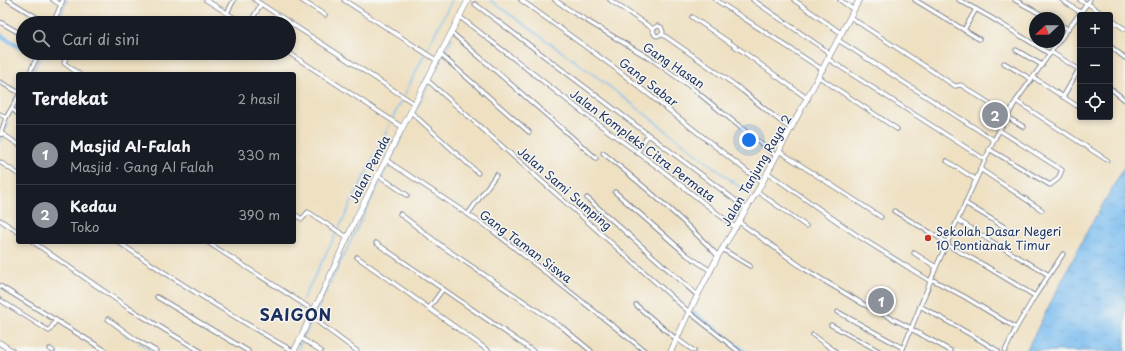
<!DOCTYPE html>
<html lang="id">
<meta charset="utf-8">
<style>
body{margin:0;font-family:"Playpen Sans",sans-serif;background:#20242c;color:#f1f3f6}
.controls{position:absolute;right:12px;top:12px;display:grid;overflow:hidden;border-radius:4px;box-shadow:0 2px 6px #0003}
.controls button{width:36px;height:36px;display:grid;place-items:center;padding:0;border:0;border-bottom:1px solid #363941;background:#171b24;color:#f1f3f6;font:20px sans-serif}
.compass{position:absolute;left:1029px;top:12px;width:36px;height:36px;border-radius:50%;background:#171b24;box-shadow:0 2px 6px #0003;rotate:248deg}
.you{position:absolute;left:749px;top:140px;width:14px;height:14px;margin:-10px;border:3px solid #fff;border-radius:50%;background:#1a73e8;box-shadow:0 0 0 6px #1a73e833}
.badge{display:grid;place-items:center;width:26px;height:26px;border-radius:50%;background:#8c9099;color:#fff;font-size:13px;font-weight:700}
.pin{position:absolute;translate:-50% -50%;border:2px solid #fff;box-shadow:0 1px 4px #0006}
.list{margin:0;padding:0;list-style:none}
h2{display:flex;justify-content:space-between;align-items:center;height:52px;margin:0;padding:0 16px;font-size:17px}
h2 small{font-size:13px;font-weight:400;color:#9ea1a6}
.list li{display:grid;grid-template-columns:26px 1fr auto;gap:12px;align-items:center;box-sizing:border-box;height:60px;padding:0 16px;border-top:1px solid #363941}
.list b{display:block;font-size:15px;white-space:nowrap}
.list p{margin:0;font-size:13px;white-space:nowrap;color:#9ea1a6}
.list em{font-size:13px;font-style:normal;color:#9ea1a6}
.icon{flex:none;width:22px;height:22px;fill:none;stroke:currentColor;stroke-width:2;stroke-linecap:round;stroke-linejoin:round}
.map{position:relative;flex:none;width:1125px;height:351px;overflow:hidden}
.search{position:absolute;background:#171b24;box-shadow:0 2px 6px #0003;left:16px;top:16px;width:280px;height:44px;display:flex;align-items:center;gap:10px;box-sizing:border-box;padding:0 14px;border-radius:22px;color:#9ea1a6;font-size:15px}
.panel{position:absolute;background:#171b24;box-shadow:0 2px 6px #0003;left:16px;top:72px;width:280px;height:172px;border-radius:4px}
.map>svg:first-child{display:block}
.water{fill:url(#water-ripples);stroke:#4b76a7}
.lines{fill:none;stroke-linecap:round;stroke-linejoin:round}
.stream{stroke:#7bbdf0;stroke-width:1.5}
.canal{stroke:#7bbdf0;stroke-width:4.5}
.street-casing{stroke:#656d81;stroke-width:5}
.secondary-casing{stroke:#656d81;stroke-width:6}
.street{stroke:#fff;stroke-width:3.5}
.secondary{stroke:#fff;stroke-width:5}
.poi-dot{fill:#c8321e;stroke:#f6f6f2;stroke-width:1.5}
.labels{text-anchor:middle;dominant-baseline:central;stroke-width:3;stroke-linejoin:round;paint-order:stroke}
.street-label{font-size:12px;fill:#1b2f5e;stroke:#f6f6f2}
.poi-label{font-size:12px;fill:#1b2f5e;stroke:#f6f6f2;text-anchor:start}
.district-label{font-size:16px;font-weight:bold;letter-spacing:1px;fill:#1b2f5e;stroke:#f6f6f2}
</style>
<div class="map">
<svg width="1125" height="351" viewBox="0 0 1125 351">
<defs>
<pattern id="water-ripples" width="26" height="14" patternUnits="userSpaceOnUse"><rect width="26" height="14" fill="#7bbdf0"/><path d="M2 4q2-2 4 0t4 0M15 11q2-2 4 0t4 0" fill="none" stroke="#649ac6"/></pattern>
</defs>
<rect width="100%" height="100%" fill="#f6f6f2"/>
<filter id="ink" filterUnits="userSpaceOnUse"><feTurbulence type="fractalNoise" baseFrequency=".025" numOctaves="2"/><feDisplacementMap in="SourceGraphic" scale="8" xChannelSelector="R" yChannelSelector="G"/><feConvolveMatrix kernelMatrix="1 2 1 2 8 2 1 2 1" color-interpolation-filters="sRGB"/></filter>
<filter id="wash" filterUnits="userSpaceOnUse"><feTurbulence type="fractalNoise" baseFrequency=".012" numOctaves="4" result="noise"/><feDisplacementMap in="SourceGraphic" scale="16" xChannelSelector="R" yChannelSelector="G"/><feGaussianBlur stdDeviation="0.9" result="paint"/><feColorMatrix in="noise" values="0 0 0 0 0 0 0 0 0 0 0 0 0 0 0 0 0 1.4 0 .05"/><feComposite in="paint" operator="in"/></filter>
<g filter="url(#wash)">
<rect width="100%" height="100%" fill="#eee0c1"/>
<path class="water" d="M1125,166V351H1026L1089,228Z"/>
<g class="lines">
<g class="stream">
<path d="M490,0L601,80L751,196"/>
<path d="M57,23L67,0"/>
<path d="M427,49L452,0"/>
<path d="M444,54L452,38"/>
<path d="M32,74L42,53"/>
<path d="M431,79L441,60"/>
<path d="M405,94L424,55"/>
<path d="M415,111L428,85"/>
<path d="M393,117L402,100"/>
<path d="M5,131L9,122"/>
<path d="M0,142L2,138"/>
<path d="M339,228L390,124"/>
<path d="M324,296L411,118"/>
<path d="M303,299L336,234"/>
<path d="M292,322L300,306"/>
<path d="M123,333L129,337"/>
<path d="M139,343L151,351"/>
<path d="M297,351L321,303"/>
</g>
<g class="canal">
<path d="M0,35L23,49"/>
<path d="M30,53L34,55"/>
<path d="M694,313L743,351"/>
</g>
</g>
</g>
<g filter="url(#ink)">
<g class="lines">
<g class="street-casing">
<g id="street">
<path d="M8,0L46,23"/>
<path d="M53,0L61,5"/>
<path d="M206,0L243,23"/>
<path d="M255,0L415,104"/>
<path d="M301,0L325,15"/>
<path d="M344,0L436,60"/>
<path d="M521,0L615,68L762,183"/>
<path d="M555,0L574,13L654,61L692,88L776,156"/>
<path d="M610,0L653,29V31L655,35L657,36L662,34L663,32L661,27L657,26L653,29"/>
<path d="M716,0L823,70"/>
<path d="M753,0L831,54"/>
<path d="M794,0L841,33"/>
<path d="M840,0L854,10"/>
<path d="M915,0L979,39"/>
<path d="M959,0L990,17L1050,54"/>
<path d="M1015,0L1048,18"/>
<path d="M1062,0L1080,12"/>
<path d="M1080,0L1086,4"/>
<path d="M1087,3L1104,15"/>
<path d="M475,4L747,209"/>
<path d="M227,13L234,0"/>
<path d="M460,17L593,120L663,171L736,228"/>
<path d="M692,17L745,53L808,99"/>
<path d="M850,17L955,86L961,85L989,103"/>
<path d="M1110,19L1125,29"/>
<path d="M0,22L23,35"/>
<path d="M53,23L63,0"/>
<path d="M250,23L261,4"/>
<path d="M1059,24L1068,29"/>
<path d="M964,30L976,9"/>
<path d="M452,33L596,158"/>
<path d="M662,34C689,53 716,71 743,91C759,104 774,117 791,129"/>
<path d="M838,40L994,140"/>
<path d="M1059,41L1090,0"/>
<path d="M1110,46L1125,58"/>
<path d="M1016,50L1042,65"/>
<path d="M1051,52L1080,70"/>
<path d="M66,53L67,55L64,63L79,74"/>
<path d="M289,53L402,127"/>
<path d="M440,54L529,132"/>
<path d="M828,59L984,159"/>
<path d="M1004,63L1031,79"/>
<path d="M29,74L39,53"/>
<path d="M819,77L897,129"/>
<path d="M1033,77L1080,108"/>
<path d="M427,80L580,215L689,312L738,351"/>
<path d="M0,82L18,92"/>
<path d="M1110,88L1125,100"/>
<path d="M1063,97L1079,69"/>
<path d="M1016,101L1107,160"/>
<path d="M12,109L18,114"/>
<path d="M411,112L478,173"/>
<path d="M0,114L6,118"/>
<path d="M1007,117L1024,127"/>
<path d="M1,133L18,144"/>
<path d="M0,135L6,118L18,97"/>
<path d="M989,149L1050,185L1058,179L1062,170L999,130"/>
<path d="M779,151L881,217"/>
<path d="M603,153C643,185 683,219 718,256"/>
<path d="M637,153L646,138L649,136"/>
<path d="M386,160L493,231L645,351"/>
<path d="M947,161L975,179"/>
<path d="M0,162L18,174"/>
<path d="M980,169L1042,210"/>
<path d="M768,173L858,236L930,281"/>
<path d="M378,175L407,195"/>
<path d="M615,192L687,255L711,271"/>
<path d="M758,192L806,226"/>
<path d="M587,198L697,295"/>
<path d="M965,203L1006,228"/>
<path d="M894,211L948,243"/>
<path d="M294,214L302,219L308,212L347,237"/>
<path d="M400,214L443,247L562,327L591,351"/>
<path d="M468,214L496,175"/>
<path d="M0,220L18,232"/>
<path d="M958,220L989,240L1049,275"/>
<path d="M739,222L803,268L863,304L911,328"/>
<path d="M33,242L127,307L200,351"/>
<path d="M118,242C175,280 233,317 293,351"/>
<path d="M207,242L313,310"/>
<path d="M376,243L533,351"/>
<path d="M947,245L984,265L1035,296"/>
<path d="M722,249L750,266"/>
<path d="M914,253L936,267"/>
<path d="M357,257L489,351"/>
<path d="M931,279L965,297L1016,328L1035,296L1063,254"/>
<path d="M0,286L106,351"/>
<path d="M157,297L248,351"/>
<path d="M0,300L49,331L56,320"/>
<path d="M636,305L676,339"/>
<path d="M920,306C946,321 973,335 998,351"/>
<path d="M429,308L443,289"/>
<path d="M838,312L903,348"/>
<path d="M311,317L357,351"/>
<path d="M108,319L135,339L156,351"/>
<path d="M831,325L879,351"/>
<path d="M911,329L951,351"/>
<path d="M813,335L835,351"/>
<path d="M301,338L321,351"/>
<path d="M677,339L694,351"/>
<path d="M50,349L53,351"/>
<path d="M902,351L937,265L994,140L1016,101L1058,42"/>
<path d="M1005,351L1016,328"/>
</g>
</g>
<g class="secondary-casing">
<g id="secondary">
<path d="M0,343L12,351"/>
<path d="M294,351C303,334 310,315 320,298L357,216L468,0"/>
<path d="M671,351L689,312L718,256L762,183L859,0"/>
</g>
</g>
<use href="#street" class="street"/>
<use href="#secondary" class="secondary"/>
</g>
</g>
<circle class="poi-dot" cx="928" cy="238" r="4"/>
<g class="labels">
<g class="street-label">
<text transform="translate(674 65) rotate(34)">Gang Hasan</text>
<text transform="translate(649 82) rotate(38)">Gang Sabar</text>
<text transform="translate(643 145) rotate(37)">Jalan Kompleks Citra Permata</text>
<text transform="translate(369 169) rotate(-63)">Jalan Pemda</text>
<text transform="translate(756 170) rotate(-60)">Jalan Tanjung Raya 2</text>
<text transform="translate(565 188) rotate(41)">Jalan Sami Sumping</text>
<text transform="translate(526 246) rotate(37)">Gang Taman Siswa</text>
</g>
<g class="poi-label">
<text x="936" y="231">Sekolah Dasar Negeri<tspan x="936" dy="14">10 Pontianak Timur</tspan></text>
</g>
<g class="district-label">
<text x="296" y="314">SAIGON</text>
</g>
</g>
</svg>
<div class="controls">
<button>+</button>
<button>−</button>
<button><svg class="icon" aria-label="locate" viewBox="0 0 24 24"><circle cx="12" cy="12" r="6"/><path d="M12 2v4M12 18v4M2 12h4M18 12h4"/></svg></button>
</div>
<svg class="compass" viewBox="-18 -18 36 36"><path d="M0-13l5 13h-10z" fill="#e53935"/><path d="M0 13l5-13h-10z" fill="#9ea1a6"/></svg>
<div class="you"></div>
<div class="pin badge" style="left:881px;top:301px">1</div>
<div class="pin badge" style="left:995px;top:115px">2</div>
<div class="search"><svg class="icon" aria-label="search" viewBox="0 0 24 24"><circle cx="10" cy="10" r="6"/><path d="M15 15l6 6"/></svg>Cari di sini</div>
<section class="panel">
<h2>Terdekat<small>2 hasil</small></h2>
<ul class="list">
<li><span class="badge">1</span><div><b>Masjid Al-Falah</b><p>Masjid · Gang Al Falah</p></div><em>330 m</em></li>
<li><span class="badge">2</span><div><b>Kedau</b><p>Toko</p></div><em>390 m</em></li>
</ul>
</section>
</div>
